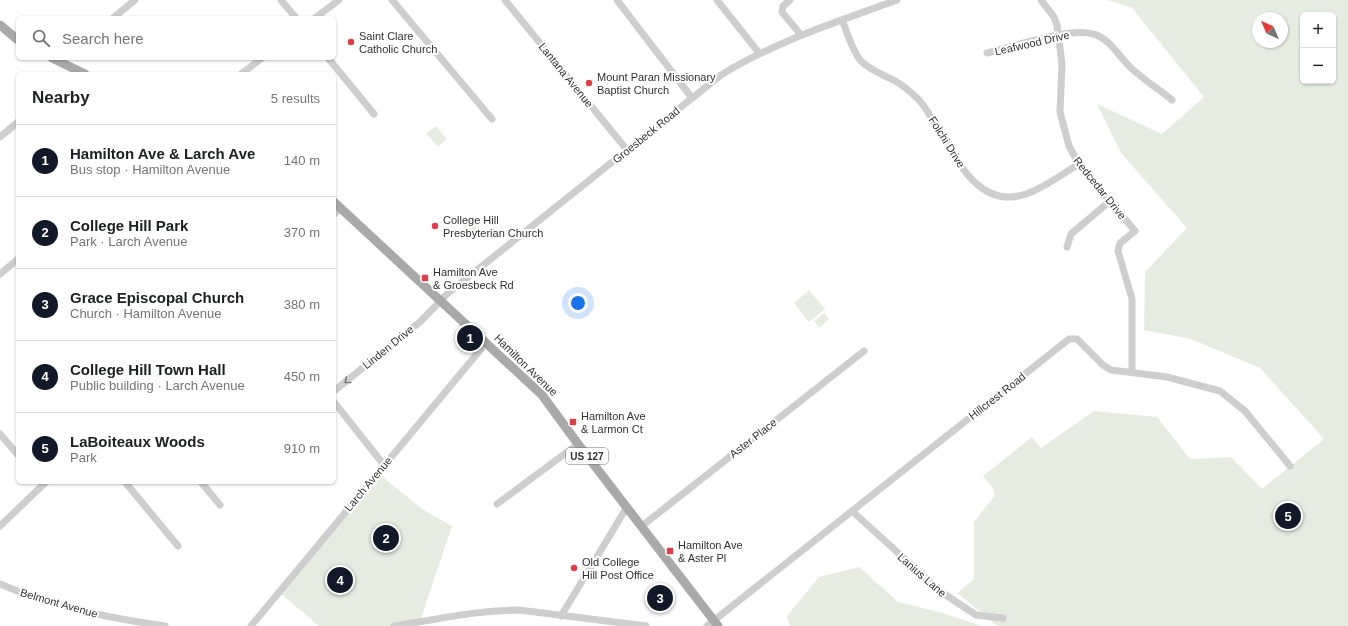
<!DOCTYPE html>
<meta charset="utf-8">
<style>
body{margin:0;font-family:Arial,sans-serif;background:#f6f6f6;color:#202124}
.controls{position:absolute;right:12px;top:12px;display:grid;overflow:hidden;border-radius:6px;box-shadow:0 1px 3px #0004}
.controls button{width:36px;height:36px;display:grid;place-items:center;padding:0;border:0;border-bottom:1px solid #e0e0e0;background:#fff;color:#202124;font:20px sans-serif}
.compass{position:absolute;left:1252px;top:12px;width:36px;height:36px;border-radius:50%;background:#fff;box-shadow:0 1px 3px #0004;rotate:316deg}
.you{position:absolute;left:578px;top:303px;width:14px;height:14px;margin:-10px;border:3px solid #fff;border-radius:50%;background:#1a73e8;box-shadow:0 0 0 6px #1a73e833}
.badge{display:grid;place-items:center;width:26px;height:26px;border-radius:50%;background:#111827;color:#fff;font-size:13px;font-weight:700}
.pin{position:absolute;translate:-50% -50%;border:2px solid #fff;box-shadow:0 1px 4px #0006}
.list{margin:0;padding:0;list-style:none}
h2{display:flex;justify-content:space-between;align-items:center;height:52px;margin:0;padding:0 16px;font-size:17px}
h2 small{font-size:13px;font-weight:400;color:#757577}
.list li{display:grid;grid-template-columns:26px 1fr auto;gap:12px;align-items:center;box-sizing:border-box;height:72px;padding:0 16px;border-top:1px solid #e0e0e0}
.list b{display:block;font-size:15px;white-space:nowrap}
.list p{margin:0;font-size:13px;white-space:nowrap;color:#757577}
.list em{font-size:13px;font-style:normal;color:#757577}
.icon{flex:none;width:22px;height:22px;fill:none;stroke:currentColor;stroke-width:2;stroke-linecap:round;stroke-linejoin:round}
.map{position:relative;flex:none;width:1348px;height:626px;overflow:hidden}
.search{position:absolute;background:#fff;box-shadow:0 1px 3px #0004;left:16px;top:16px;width:320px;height:44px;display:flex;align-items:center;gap:10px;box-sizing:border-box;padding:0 14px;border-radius:6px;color:#757577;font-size:15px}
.panel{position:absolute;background:#fff;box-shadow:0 1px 3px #0004;left:16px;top:72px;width:320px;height:412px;border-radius:6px}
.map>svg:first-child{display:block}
.green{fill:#e6ede0;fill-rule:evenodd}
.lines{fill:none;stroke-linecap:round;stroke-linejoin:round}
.minor{stroke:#cecece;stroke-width:7}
.major{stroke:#a9a9a9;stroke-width:9}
.oneway{stroke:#787878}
.poi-dot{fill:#db4046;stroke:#fff;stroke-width:1.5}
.labels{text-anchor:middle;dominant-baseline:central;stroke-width:4;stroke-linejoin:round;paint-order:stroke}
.shield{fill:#fff;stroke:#6f6f6f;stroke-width:1}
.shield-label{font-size:10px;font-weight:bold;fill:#313131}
.poi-label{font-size:11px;fill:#313131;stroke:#fff;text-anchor:start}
.street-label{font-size:11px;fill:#313131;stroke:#fff}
</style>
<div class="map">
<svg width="1348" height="626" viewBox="0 0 1348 626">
<rect width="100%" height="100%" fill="#fff"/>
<g class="green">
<path d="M1108,0H1348V626H997L957,593L974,579V522L995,495L992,487L983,476L1032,437L1041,448L1094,411L1157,417L1190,459L1231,457L1262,489L1324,439L1260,368L1191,339L1144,330L1145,272L1187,228L1121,153L1097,104L1162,134L1204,97L1132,8ZM1303,15H1333V81H1303ZM1258,18H1282V42H1258Z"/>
<path d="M436,126L447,139L438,147L426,134Z"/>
<path d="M467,217H471L476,222V230H469L464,226V222Z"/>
<path d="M809,290L825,309L809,322L794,303Z"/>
<path d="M824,313L829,319L819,328L814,321Z"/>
<path d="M378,473L422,509L452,526L420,621L394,626H319L279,592Z"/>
<path d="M859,567L898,602L939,612L982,626H790L787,616L819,577Z"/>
</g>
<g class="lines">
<g class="minor">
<path d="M281,0L296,18"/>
<path d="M392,0L492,119"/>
<path d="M505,0L627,150"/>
<path d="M617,0L692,98"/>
<path d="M717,0L759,53"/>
<path d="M790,0L783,6L782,12L801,35"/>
<path d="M1041,0L1054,17L1057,25L1062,64L1060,112L1069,146L1079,164L1135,231L1120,243L1118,251L1132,299V372"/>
<path d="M113,18L135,0"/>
<path d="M315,18L339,0"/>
<path d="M842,20C848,34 852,51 861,61C871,71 884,75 895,81C904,86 912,93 919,100C948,133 968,214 1026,194C1044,188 1062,174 1079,164"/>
<path d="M987,53C1013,47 1068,27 1093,34C1110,38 1119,57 1131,68C1144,80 1159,89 1172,100"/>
<path d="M328,58L374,114"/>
<path d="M241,74L262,58"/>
<path d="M0,137L18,122"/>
<path d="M334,214L341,208"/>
<path d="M1067,247L1071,234L1110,201"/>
<path d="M0,274L18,259"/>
<path d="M334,391L421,321L447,294L721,75C776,41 837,22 897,0"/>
<path d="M334,402L384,465"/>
<path d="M0,434L18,455"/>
<path d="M125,482L178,546"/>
<path d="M201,482L220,505"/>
<path d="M497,504L578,444"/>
<path d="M852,511L940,591L976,615L1003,618"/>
<path d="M0,526L46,482"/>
<path d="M642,526L864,351"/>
<path d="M0,584C53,607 109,618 165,626"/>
<path d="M561,616L627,507"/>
<path d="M251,626L486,343"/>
<path d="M394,626C436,620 476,610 519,610L646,626"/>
<path d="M707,626L1069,339H1077L1103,365L1111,370L1167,377L1220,391L1245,411L1290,466"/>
</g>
<g class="major">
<path d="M0,25L18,40"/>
<path d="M52,58L85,74"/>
<path d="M334,202L542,395L578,444L718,626"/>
</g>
</g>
<defs><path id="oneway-chevron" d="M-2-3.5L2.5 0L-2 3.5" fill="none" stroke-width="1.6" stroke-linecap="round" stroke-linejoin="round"/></defs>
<use class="oneway" href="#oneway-chevron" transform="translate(347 381) rotate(141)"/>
<g class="poi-dot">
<circle cx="351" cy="42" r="4"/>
<circle cx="589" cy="83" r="4"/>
<circle cx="435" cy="226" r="4"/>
<rect x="421" y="274" width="8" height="8" rx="2"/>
<rect x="569" y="418" width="8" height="8" rx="2"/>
<rect x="666" y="547" width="8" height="8" rx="2"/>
<circle cx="574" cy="568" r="4"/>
</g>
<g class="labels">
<rect class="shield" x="566" y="448" width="42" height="16" rx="3"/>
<g class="shield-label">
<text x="587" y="456">US 127</text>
</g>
<g class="poi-label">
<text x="359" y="36">Saint Clare<tspan x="359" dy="13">Catholic Church</tspan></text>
<text x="597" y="77">Mount Paran Missionary<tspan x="597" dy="13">Baptist Church</tspan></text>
<text x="443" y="220">College Hill<tspan x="443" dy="13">Presbyterian Church</tspan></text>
<text x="433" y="272">Hamilton Ave<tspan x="433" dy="13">&amp; Groesbeck Rd</tspan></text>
<text x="581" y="416">Hamilton Ave<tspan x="581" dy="13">&amp; Larmon Ct</tspan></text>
<text x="678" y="545">Hamilton Ave<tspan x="678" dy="13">&amp; Aster Pl</tspan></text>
<text x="582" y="562">Old College<tspan x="582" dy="13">Hill Post Office</tspan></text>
</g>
<g class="street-label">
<text transform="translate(1032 43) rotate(-13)">Leafwood Drive</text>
<text transform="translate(566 75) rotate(51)">Lantana Avenue</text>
<text transform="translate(646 135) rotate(-39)">Groesbeck Road</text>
<text transform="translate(947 142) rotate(58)">Folchi Drive</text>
<text transform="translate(1100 188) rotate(51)">Redcedar Drive</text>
<text transform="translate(388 347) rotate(-39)">Linden Drive</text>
<text transform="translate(526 365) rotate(44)">Hamilton Avenue</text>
<text transform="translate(997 396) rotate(-38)">Hillcrest Road</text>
<text transform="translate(753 438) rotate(-38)">Aster Place</text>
<text transform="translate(368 484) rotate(-50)">Larch Avenue</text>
<text transform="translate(922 575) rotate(41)">Lanius Lane</text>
<text transform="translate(59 603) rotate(16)">Belmont Avenue</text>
</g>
</g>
</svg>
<div class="controls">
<button>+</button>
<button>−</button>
</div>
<svg class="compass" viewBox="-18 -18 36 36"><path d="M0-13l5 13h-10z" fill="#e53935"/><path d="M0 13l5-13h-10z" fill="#757577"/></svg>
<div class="you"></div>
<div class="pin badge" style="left:470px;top:338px">1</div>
<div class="pin badge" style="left:386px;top:538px">2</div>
<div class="pin badge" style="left:660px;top:598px">3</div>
<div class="pin badge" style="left:340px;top:580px">4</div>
<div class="pin badge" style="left:1288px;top:516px">5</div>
<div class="search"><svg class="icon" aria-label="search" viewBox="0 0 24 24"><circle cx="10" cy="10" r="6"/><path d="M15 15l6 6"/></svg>Search here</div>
<section class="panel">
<h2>Nearby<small>5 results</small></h2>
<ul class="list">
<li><span class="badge">1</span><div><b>Hamilton Ave &amp; Larch Ave</b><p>Bus stop · Hamilton Avenue</p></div><em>140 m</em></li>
<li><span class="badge">2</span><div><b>College Hill Park</b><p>Park · Larch Avenue</p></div><em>370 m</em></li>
<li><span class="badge">3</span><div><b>Grace Episcopal Church</b><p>Church · Hamilton Avenue</p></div><em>380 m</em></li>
<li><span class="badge">4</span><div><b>College Hill Town Hall</b><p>Public building · Larch Avenue</p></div><em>450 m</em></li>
<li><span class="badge">5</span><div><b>LaBoiteaux Woods</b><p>Park</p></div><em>910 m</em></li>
</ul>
</section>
</div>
